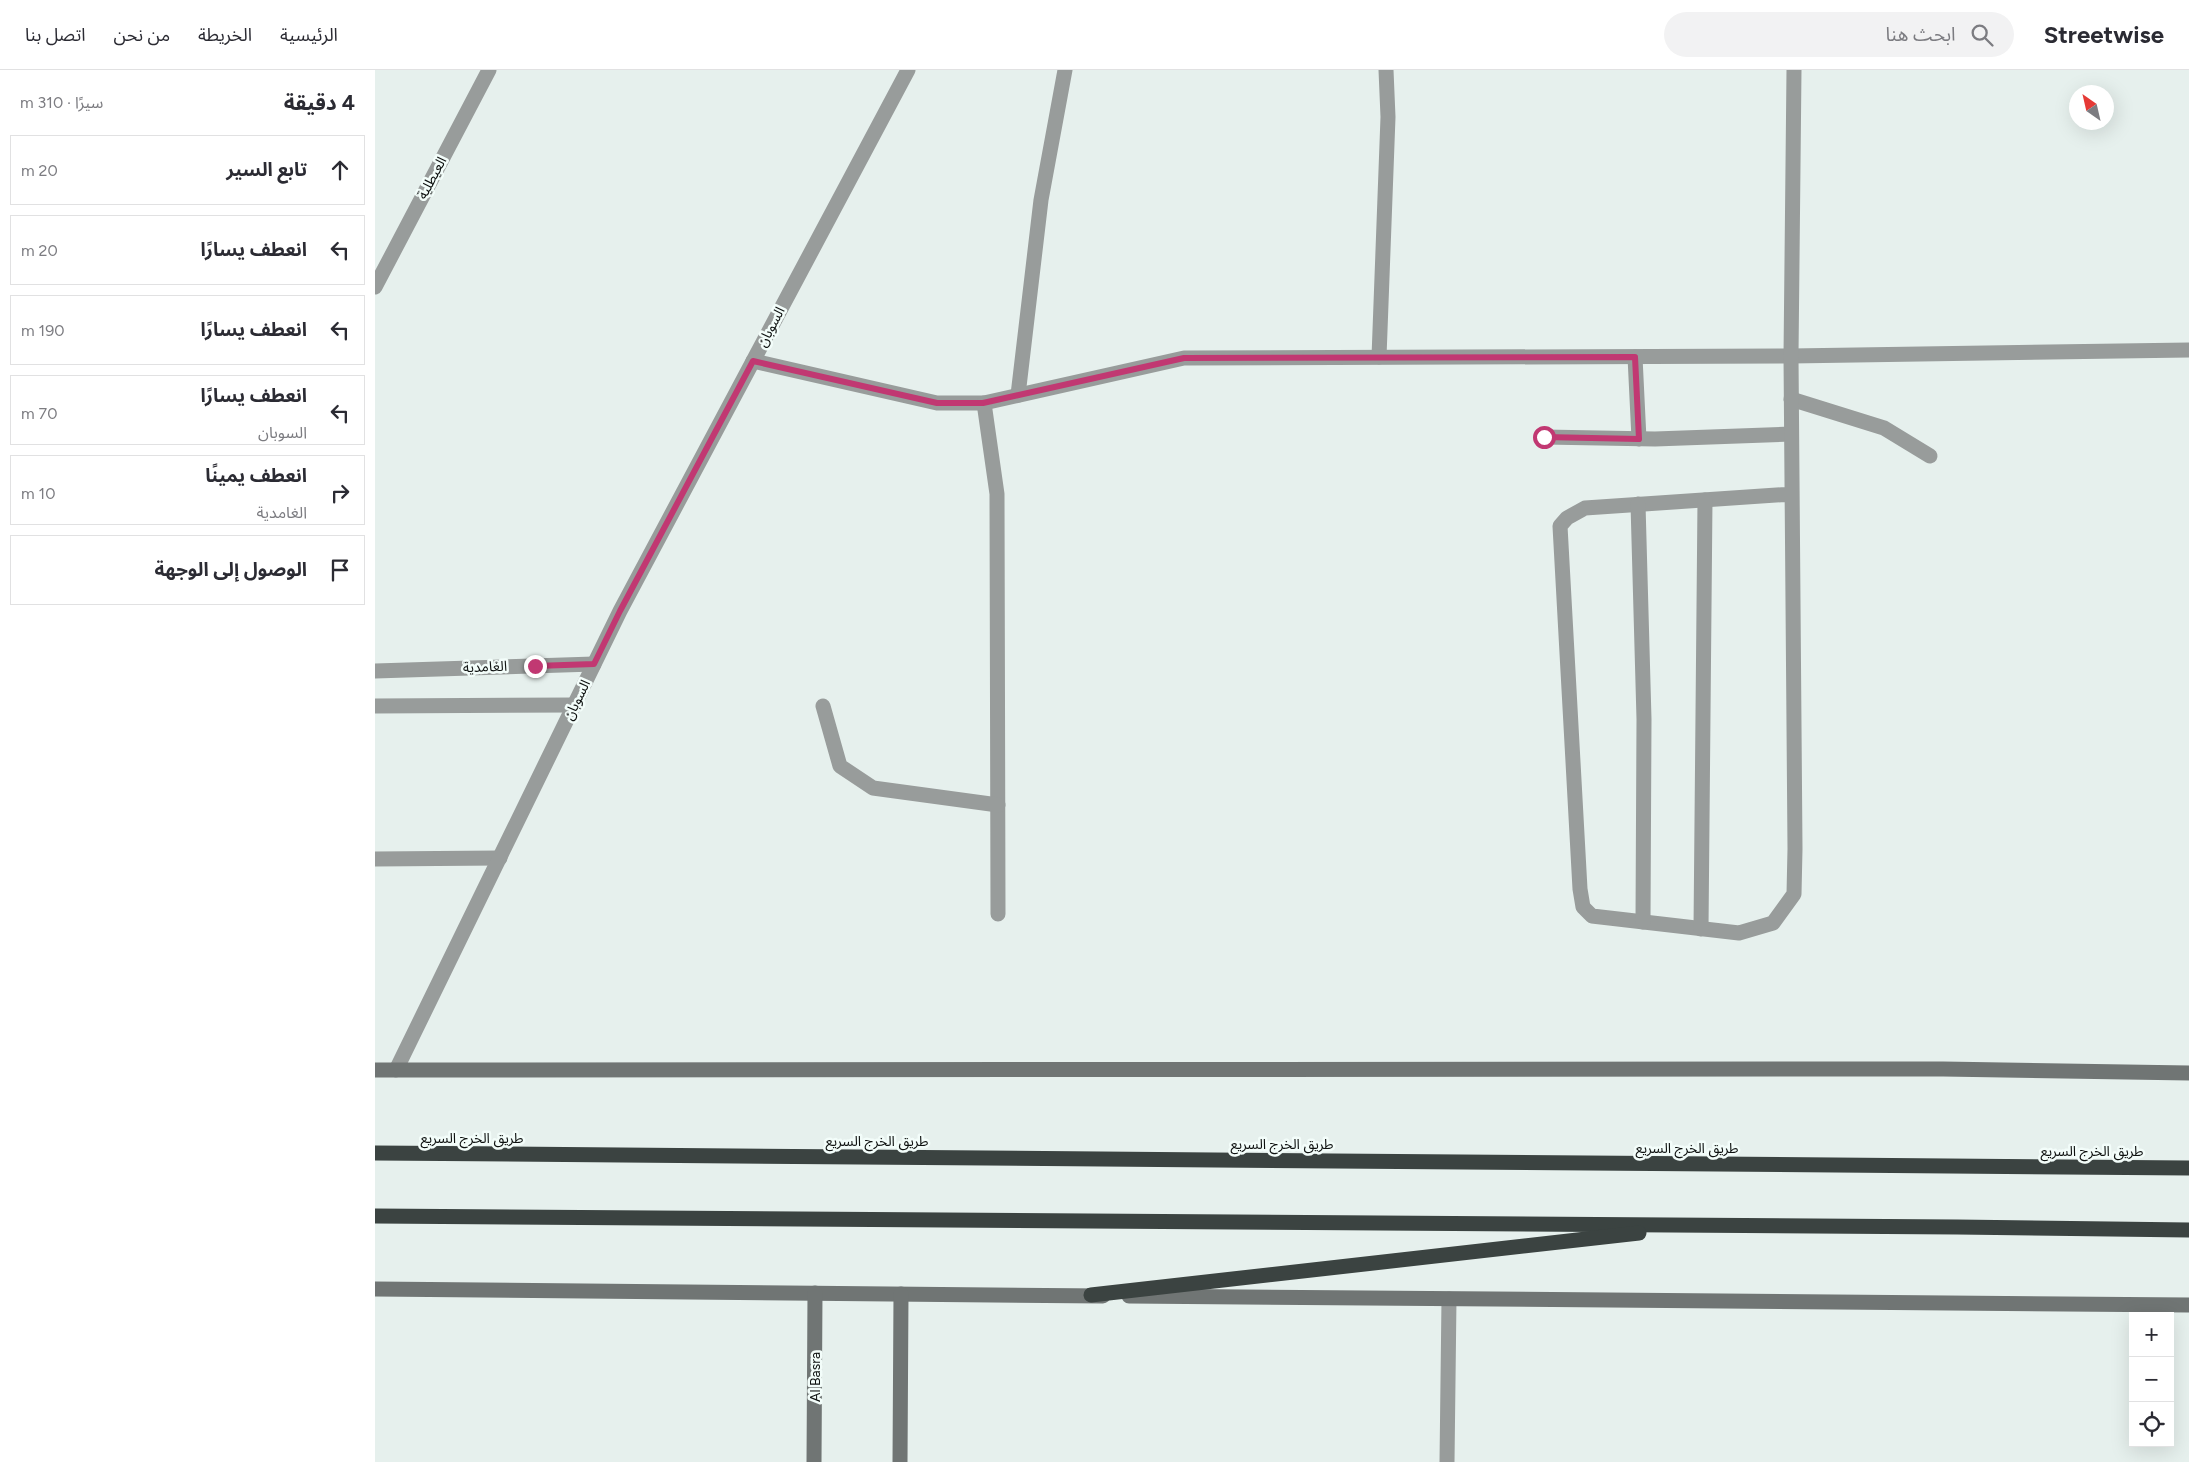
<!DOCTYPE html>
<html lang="ar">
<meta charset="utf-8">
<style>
body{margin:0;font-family:Figtree,"Noto Sans Arabic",sans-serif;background:#f2f2f3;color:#2b2b33;direction:rtl}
.controls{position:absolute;right:15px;bottom:15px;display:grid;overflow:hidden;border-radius:0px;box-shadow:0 5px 20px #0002}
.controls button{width:45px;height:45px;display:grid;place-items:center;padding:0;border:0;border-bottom:1px solid #e1e1e2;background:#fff;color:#2b2b33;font:25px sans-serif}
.compass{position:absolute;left:1694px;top:15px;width:45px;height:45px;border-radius:50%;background:#fff;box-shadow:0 5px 20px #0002;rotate:326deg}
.stop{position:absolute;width:15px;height:15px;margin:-11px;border:4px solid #c13872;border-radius:50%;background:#fff}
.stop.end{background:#c13872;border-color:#fff;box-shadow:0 1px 5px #0008}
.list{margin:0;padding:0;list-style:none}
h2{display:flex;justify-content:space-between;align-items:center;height:65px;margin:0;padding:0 20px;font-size:21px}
h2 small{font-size:16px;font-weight:400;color:#7c7c81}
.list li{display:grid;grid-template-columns:32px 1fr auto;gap:15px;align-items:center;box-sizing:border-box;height:70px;margin:0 10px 10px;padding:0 10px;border:1px solid #e1e1e2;border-radius:0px}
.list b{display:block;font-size:19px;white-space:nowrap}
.list p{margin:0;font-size:16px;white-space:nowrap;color:#7c7c81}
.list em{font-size:16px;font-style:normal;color:#7c7c81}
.icon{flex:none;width:28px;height:28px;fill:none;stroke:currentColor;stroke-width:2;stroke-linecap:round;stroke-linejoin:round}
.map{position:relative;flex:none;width:1814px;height:1392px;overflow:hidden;direction:ltr}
header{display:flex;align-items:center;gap:30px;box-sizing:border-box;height:70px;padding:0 25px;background:#fff;border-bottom:1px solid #e1e1e2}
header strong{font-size:24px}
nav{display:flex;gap:28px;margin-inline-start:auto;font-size:18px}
.search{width:350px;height:45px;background:#f2f2f3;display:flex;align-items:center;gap:12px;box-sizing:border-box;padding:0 18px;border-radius:28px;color:#7c7c81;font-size:19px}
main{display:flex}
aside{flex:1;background:#fff}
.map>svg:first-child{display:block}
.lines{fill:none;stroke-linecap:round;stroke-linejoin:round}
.lane{stroke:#989c9b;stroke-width:15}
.street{stroke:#989c9b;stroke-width:15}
.secondary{stroke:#707574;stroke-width:15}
.highway{stroke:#3b4341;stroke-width:15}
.route{stroke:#c13872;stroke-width:6}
.labels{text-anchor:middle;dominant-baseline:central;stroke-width:5;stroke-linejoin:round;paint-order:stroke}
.street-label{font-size:14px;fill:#0d100f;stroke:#f3fdfa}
</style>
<header>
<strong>Streetwise</strong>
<div class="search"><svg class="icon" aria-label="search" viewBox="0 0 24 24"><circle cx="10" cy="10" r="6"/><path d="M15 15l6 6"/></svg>ابحث هنا</div>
<nav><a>الرئيسية</a><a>الخريطة</a><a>من نحن</a><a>اتصل بنا</a></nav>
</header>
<main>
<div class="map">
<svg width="1814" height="1392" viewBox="0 0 1814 1392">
<rect width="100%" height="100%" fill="#e6f0ed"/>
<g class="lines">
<g class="lane">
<path d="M1004,287L1013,47L1011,0"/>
<path d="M1260,287L1264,369"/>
<path d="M378,291L562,333H609L809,288L1416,286L1814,280"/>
<path d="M643,325L666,130L690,0"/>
<path d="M1416,329L1509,358L1555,386"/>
<path d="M609,333L622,424L623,844"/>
<path d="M1169,367L1280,369L1416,364"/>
<path d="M1417,424L1210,438L1192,448L1185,456L1205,819L1208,837L1217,846L1364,863L1398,853L1419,824L1420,779L1416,286L1419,0"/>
<path d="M1263,434L1269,649L1268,852"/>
<path d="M448,636L465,696L498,718L623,735"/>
<path d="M0,789L125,788"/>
<path d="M1326,859L1330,430"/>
</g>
<g class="street">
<path d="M0,217L114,0"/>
<path d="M0,601L219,594"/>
<path d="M0,636L200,635"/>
<path d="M21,1000L245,541L533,0"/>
<path d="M1072,1392L1074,1229"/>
</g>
<g class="secondary">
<path d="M0,1000L1568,999L1814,1003"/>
<path d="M0,1219L728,1226"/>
<path d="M754,1226L1814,1235"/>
<path d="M439,1392L440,1223"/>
<path d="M525,1392L526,1224"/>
</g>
<g class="highway">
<path d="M0,1083L1814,1098"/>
<path d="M0,1146L1582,1157L1814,1160"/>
<path d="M716,1225L1264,1163"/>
</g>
</g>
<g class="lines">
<path class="route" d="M160,596L219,594L245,541L378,291L562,333H608L809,288L1260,287L1264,369L1169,367"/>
</g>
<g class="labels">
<g class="street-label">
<text transform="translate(57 108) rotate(-62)">العيطلية</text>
<text transform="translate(396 257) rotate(-62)">السوبان</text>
<text transform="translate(110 597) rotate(-2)">الغامدية</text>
<text transform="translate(202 630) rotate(-64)">السوبان</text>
<text x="97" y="1068">طريق الخرج السريع</text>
<text x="502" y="1071">طريق الخرج السريع</text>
<text x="907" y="1074">طريق الخرج السريع</text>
<text x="1312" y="1078">طريق الخرج السريع</text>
<text x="1717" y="1081">طريق الخرج السريع</text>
<text transform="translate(440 1307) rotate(-90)">Al Basra</text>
</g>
</g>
</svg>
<div class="controls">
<button>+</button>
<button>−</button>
<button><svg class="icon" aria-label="locate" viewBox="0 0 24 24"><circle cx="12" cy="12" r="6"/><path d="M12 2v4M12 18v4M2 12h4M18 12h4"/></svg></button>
</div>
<svg class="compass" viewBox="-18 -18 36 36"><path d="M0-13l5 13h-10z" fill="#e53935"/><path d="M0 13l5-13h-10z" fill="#7c7c81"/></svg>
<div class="stop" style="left:1169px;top:367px"></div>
<div class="stop end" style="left:160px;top:596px"></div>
</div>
<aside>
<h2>4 دقيقة<small>سيرًا · 310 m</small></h2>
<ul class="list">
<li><svg class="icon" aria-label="ahead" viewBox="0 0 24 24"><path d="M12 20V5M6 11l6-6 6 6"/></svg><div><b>تابع السير</b></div><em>20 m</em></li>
<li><svg class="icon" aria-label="left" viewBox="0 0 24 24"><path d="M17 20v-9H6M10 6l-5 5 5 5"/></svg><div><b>انعطف يسارًا</b></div><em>20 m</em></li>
<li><svg class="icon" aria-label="left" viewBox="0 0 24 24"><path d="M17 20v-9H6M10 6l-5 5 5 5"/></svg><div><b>انعطف يسارًا</b></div><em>190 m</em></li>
<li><svg class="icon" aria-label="left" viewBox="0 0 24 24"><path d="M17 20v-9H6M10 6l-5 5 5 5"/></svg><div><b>انعطف يسارًا</b><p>السوبان</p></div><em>70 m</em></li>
<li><svg class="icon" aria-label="right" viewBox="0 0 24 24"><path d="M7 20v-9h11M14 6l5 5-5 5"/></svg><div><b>انعطف يمينًا</b><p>الغامدية</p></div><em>10 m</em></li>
<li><svg class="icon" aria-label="arrive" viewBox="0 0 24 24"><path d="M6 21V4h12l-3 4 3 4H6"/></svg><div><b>الوصول إلى الوجهة</b></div></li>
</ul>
</aside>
</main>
